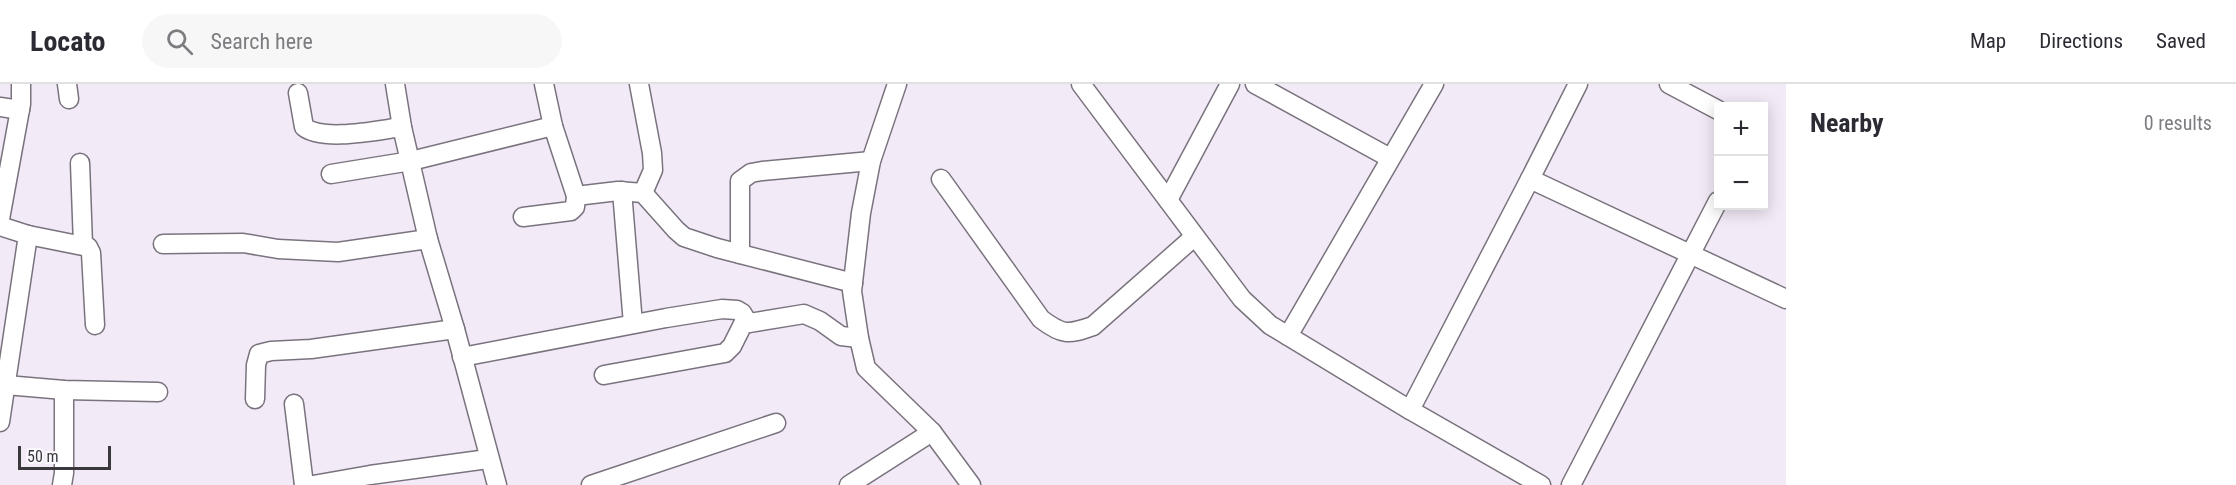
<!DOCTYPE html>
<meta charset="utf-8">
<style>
body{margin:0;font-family:"Roboto Condensed",sans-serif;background:#f7f7f7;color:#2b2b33}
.controls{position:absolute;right:18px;top:18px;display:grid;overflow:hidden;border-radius:0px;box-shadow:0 3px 15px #0003}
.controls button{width:54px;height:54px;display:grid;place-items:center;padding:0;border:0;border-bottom:2px solid #e1e1e2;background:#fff;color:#2b2b33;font:30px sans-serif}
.scale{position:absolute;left:18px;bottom:15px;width:93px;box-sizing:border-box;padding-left:6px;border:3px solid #3b383d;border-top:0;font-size:16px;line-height:21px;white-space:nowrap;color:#3b383d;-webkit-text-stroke:4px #fcf9fe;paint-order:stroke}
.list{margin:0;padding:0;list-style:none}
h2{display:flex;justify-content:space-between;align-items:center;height:78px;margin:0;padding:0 24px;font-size:26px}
h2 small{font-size:20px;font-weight:400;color:#7c7c81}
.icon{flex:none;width:33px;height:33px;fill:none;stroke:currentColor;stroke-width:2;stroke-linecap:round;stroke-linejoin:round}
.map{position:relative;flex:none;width:1786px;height:401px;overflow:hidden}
header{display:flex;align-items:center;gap:36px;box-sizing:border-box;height:84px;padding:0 30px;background:#fff;border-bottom:2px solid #e1e1e2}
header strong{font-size:28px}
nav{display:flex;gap:33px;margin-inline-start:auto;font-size:21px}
.search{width:420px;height:54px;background:#f7f7f7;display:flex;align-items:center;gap:15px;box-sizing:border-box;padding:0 21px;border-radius:33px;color:#7c7c81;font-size:22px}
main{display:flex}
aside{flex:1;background:#fff}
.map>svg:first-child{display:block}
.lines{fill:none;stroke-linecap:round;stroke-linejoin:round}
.minor-casing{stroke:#7a737e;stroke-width:21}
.minor{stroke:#fff;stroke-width:18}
</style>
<header>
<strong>Locato</strong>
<div class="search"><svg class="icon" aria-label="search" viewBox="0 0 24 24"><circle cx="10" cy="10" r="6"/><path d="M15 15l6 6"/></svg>Search here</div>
<nav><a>Map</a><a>Directions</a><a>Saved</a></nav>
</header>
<main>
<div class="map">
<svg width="1786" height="401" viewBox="0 0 1786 401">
<rect width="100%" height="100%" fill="#f2eaf6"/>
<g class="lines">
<g class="minor-casing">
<g id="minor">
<path d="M67,0L69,15"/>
<path d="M395,0L402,43L428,155L455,245L497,401"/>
<path d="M639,0L652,69L653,86L643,109"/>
<path d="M897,0L871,77L861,129L852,207L859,254L866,284L932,348L971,401"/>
<path d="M1081,0L1242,215L1270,241L1410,326L1530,95L1786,215"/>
<path d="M1255,0L1390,74"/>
<path d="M1669,0L1718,26"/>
<path d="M298,9L304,43C323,58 378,46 402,43"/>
<path d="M0,23L20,26"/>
<path d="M80,79L83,161"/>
<path d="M331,90L411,77L553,42"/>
<path d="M941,95L1041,235C1062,251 1068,251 1093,242L1194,153"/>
<path d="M1530,95L1578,0"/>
<path d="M622,107L633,240"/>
<path d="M576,112L618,107L643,109L676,146L684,153L717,164L853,199"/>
<path d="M1168,116L1230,0"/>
<path d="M523,133L571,127L575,123L576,112L553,42L544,0"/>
<path d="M0,135L21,20V0"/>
<path d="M0,142L28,151L88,163L91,169L95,241"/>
<path d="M163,160L243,159L278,165L338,168L428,155"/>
<path d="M740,170V97L751,89L762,87L871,77"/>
<path d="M1288,252L1434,0"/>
<path d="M462,273L666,234L722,225L737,226L742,229L748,239"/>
<path d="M604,291L725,269L732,262L743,240L804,230L820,237L841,252L859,254"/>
<path d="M6,301L64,306L158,308"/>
<path d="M255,315L256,281L259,270L271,267L311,265L455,245"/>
<path d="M294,320L304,401"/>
<path d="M1410,326L1541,401"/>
<path d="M0,338L28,151"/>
<path d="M62,401L64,389V306"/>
<path d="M313,401L370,391L488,375"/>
<path d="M591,401L776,339"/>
<path d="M849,401L932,348"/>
<path d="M1571,401L1718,117"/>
</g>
</g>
<use href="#minor" class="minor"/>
</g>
</svg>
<div class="controls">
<button>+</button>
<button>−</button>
</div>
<div class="scale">50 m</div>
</div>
<aside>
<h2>Nearby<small>0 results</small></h2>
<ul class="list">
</ul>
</aside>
</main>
